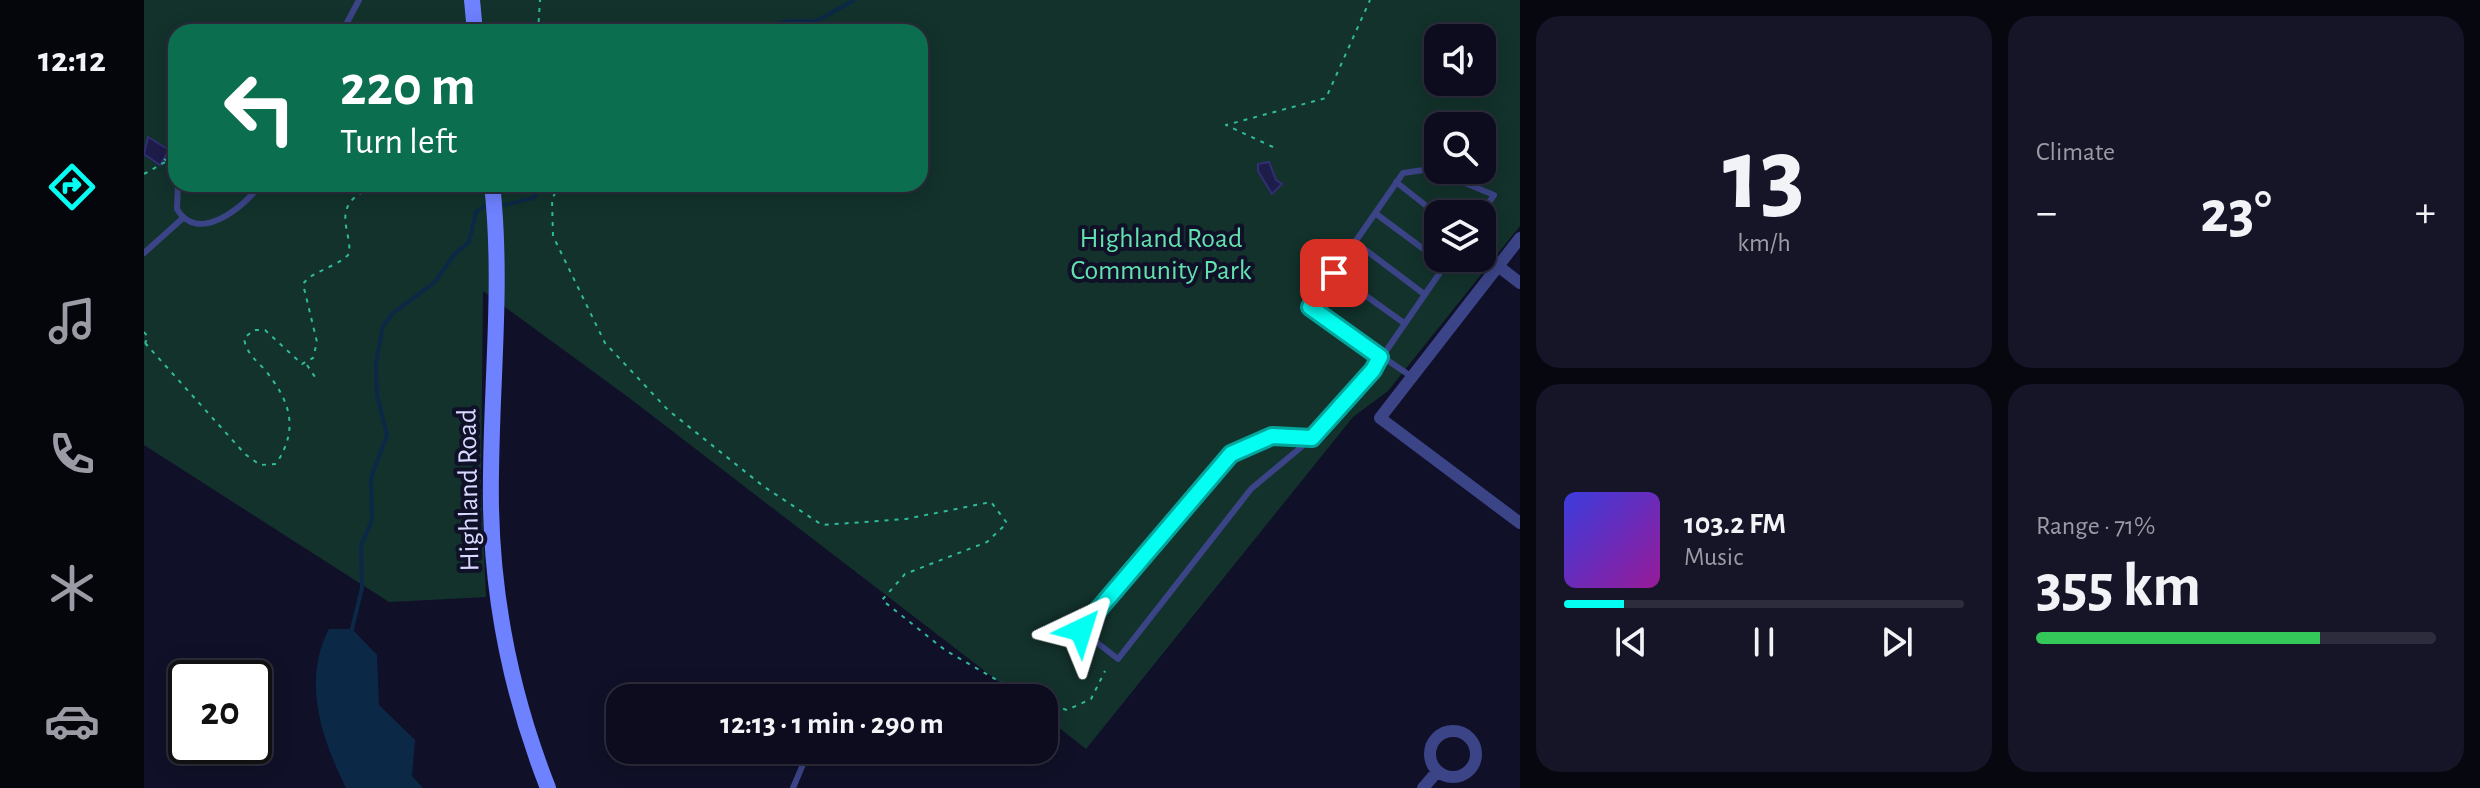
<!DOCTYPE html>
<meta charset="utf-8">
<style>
body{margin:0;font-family:"Alegreya Sans",sans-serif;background:#151527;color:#f1f3f6;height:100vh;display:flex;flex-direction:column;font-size:30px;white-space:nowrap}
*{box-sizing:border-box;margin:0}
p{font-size:26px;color:#9a9ba4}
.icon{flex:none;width:44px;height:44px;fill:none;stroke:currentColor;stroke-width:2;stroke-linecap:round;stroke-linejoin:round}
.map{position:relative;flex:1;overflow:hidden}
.sheet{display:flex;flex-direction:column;gap:16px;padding:16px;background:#070710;width:960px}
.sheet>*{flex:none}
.hud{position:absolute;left:24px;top:24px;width:760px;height:168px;border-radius:24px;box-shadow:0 4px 20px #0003,0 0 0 2px #2c2c3c;background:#0b6e4f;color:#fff;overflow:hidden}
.controls{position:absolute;left:1280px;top:24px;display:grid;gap:16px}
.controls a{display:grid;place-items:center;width:72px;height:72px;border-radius:16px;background:#0c0c1e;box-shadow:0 4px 20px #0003,0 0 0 2px #2c2c3c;font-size:40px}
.speed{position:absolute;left:24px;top:660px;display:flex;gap:16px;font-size:40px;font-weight:700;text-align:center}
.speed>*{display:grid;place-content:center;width:104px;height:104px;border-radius:50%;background:#0c0c1e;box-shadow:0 4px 20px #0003,0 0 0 2px #2c2c3c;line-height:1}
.speed .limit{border:4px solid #111;border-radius:12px;background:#fff;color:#111}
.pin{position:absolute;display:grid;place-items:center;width:68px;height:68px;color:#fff;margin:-34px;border-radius:16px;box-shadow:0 4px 12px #0006}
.me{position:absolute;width:88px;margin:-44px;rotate:41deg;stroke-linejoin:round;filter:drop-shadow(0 0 6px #0008)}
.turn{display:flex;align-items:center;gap:28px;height:168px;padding:0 40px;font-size:36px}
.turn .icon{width:104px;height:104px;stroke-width:2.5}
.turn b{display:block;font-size:56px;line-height:68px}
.big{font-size:60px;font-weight:600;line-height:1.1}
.sheet .tile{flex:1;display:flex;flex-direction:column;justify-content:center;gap:12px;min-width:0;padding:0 28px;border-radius:24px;background:#151527}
.sheet .dial{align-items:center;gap:0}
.dial b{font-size:104px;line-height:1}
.song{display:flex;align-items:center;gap:24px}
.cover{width:96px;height:96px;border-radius:12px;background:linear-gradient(135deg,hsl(240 70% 55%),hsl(300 70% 35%))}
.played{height:8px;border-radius:4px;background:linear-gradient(90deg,#04fef1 15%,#2c2c3c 15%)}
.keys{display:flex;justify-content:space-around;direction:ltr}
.heat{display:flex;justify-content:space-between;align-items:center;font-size:44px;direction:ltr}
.charge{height:12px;border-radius:6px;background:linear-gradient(90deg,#34c759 71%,#2c2c3c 0)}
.sheet .tiles{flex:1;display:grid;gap:16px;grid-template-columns:repeat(2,1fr)}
.trip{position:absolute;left:462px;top:684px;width:452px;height:80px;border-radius:24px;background:#0c0c1e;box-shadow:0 4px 20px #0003,0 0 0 2px #2c2c3c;font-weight:600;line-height:80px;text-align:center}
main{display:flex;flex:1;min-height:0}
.dock{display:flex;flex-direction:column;width:144px;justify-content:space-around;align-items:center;background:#05050c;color:#9a9ba4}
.dock .icon{width:56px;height:56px}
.dock .current{color:#04fef1}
.dock b{font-size:36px;color:#f1f3f6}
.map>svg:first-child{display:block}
.green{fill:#13322c;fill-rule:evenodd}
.water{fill:#0b2946}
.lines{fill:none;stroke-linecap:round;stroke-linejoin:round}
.stream{stroke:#0b2946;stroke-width:4}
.building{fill:#1e1c49;stroke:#312e75;stroke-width:2}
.path{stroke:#30ba9c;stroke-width:2;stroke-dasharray:4 6;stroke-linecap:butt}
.lane{stroke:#3b4487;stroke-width:6}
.street{stroke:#3b4487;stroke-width:12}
.secondary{stroke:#6e81fe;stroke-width:16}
.route-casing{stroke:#03a59d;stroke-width:20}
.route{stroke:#04fef1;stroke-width:14}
.labels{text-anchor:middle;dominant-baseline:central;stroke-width:8;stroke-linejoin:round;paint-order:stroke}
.park-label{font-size:28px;fill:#62e0ad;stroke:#101028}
.street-label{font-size:28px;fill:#d7d9ff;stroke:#101028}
</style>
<main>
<nav class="dock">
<b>12:12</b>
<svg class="icon current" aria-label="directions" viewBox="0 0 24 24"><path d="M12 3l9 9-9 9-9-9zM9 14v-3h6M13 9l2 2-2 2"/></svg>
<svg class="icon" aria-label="music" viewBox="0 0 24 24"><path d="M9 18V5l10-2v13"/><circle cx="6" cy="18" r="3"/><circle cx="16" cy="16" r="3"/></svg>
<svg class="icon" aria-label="phone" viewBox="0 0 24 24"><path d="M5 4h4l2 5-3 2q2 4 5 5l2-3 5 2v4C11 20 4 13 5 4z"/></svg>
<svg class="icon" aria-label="climate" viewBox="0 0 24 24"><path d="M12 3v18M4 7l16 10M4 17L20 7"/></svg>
<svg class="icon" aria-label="car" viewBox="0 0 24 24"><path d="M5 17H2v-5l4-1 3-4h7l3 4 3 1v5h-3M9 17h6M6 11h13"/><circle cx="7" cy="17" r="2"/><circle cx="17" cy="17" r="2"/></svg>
</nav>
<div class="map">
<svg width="1376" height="788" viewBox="0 0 1376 788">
<rect width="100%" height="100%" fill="#101028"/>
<path class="green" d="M0,0H1376V226L1244,391L1209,417L942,749L900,716V698H876L484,397L339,291L337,482L342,597L245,602L0,445ZM32,32H776V184H32ZM1294,38H1338V82H1294ZM1294,126H1338V170H1294ZM1294,214H1338V258H1294Z"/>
<path class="water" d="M185,629H208L233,655L235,705L271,740L268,776L279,788H202C177,737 158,681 185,629Z"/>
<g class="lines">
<path class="stream" d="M601,32L644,21H672L711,0
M361,205L389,198L401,184
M208,629L218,588L217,546L228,520L227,478L243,435L233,395L232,363L239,326L249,313L290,283L310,255L325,242L332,212L340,206"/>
</g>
<path class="building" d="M4,137L25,150L16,165L0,154Z
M1125,162L1132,180L1138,184L1128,194L1114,171V164Z"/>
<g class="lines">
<path class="path" d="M394,32L396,0
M1129,147L1082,125L1182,98L1226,0
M20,159L32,166
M0,174L23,161
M416,184L408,199L409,236L461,343L524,410L619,486L678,525L762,519L847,502L863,523L843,542L761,574L738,600L801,650L884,698
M0,332L4,337L1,343
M1,343L101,454L116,465L132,464C155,429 147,402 121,370C112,360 102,353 100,338L110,330H121L158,364L169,358L173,342L159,284C169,270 192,268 205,254C208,235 192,215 210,198C217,191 225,191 232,184
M163,365L171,377
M900,703L923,710L947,699L961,671"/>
<path class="lane" d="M198,32L215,0
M1252,182L1294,215
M34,184L33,209C54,245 100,207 117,184
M1231,213L1301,265
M1211,242L1280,294
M1338,252L1353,266
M0,253L39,218
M1190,273L1260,323
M1268,377L1166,307L1259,173L1287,169L1350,195L1337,214
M1168,438L1128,436L1087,454L937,630L974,659L1107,489L1168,438L1229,370L1306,258
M649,788L665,750"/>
<path class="street" d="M1376,238L1236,418L1376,523
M1354,266L1376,283
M1286 754a23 23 0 1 1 46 0a23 23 0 1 1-46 0Z
M1279,788L1292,773"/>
<path class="secondary" d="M328,0L331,32
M348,184C360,291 345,400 347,508C349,604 369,699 404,788"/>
</g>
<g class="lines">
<defs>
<path id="route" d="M937,630L1087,454L1128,436L1168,438L1229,370L1236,357L1166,307L1190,273"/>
</defs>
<use href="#route" class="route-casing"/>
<use href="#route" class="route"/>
</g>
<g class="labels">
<g class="park-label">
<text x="1017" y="239">Highland Road<tspan x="1017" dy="32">Community Park</tspan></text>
</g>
<g class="street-label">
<text transform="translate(325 490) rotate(-91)">Highland Road</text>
</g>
</g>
</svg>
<div class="controls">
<a><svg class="icon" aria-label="sound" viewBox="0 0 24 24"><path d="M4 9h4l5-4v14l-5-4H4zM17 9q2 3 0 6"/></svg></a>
<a><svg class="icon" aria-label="search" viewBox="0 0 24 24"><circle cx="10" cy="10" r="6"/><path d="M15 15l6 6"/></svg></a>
<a><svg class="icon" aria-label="layers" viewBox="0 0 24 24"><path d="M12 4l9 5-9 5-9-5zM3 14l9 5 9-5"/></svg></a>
</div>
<div class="speed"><div class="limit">20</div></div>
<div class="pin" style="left:1190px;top:273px;background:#d93025"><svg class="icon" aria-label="arrive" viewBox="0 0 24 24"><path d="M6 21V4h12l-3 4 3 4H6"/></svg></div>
<svg class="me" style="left:937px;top:630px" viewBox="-20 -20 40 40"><path d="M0-17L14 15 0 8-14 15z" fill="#04fef1" stroke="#fff" stroke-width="4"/></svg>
<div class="trip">12:13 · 1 min · 290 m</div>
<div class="hud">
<div class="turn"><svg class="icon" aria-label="left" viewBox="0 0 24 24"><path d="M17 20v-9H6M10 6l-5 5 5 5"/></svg><div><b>220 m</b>Turn left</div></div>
</div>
</div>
<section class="sheet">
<div class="tiles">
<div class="tile dial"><b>13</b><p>km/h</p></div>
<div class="tile"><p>Climate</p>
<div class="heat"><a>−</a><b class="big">23°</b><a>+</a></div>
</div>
<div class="tile">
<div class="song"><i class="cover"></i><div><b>103.2 FM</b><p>Music</p></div></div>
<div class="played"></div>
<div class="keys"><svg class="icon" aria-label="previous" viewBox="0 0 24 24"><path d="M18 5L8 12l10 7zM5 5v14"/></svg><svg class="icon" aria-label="pause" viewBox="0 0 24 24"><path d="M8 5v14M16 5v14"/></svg><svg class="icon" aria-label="next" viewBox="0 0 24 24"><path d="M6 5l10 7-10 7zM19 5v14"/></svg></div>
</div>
<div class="tile"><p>Range · 71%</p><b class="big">355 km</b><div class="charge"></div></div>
</div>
</section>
</main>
